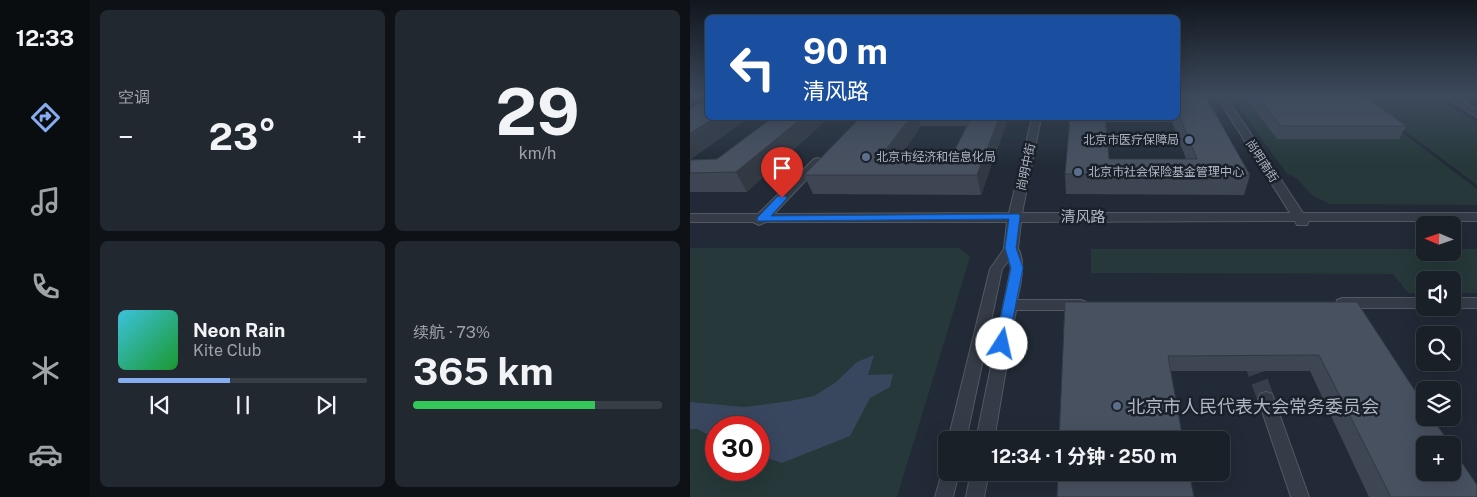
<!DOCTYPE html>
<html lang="zh">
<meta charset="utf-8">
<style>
body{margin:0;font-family:"Public Sans","Noto Sans SC",sans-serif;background:#222830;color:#f1f3f6;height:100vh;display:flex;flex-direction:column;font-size:19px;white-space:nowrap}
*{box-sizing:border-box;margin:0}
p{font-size:16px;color:#9fa3a8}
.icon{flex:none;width:28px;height:28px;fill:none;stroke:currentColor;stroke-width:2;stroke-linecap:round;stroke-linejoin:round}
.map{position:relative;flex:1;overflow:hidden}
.sheet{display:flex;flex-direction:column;gap:10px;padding:10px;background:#0e1216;width:600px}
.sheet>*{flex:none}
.top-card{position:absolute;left:15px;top:15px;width:475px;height:105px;border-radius:8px;box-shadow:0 5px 20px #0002,0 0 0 1px #373e45;background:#1a4fa0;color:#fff;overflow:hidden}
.needle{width:32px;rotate:272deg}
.buttons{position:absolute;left:726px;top:216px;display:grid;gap:10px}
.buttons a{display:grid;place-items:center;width:45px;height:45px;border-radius:8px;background:#192028;box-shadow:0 5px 20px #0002,0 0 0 1px #373e45;font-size:25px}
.speed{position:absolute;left:15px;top:416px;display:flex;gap:10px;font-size:25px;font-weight:700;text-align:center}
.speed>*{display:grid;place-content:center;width:65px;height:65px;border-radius:50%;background:#192028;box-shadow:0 5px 20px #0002,0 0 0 1px #373e45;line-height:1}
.speed .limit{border:8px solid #d22;background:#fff;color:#111}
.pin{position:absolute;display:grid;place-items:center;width:42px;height:42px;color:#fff;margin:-51px -21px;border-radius:50% 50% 50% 0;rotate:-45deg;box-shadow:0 0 5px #0007}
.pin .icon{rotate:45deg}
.me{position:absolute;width:55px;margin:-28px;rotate:10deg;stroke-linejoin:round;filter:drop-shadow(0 0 4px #0008)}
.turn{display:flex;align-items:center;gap:18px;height:105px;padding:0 15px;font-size:22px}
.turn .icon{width:65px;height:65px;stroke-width:2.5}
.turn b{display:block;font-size:35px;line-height:42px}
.big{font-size:38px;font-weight:700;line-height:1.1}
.sheet .tile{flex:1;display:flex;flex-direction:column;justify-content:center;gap:8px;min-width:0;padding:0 18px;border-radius:8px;background:#222830}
.sheet .dial{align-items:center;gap:0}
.dial b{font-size:65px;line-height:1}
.song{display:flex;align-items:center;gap:15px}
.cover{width:60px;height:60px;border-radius:8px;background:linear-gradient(135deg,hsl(190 70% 55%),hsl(130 70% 35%))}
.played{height:5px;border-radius:2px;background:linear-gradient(90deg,#87adf1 45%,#373e45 45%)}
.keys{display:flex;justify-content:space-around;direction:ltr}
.heat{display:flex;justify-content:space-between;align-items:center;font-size:28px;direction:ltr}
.charge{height:8px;border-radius:4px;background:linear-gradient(90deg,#34c759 73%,#373e45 0)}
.sheet .tiles{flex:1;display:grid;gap:10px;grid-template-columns:repeat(2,1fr)}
.trip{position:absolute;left:248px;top:431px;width:292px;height:50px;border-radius:8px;background:#192028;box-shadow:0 5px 20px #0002,0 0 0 1px #373e45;font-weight:700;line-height:50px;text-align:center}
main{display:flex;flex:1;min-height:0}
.menu{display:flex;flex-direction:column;width:90px;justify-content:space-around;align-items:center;background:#0a0d10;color:#9fa3a8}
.menu .icon{width:35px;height:35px}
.menu .active{color:#87adf1}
.menu b{font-size:22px;color:#f1f3f6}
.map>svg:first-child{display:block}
.green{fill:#263839;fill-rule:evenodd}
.water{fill:#38475e}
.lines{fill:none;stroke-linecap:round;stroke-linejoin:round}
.minor-tunnel{stroke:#363f4b;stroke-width:17;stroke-dasharray:17 8;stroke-linecap:butt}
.minor-casing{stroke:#525964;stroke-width:2}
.tertiary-casing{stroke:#525964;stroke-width:2}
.minor{fill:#353c47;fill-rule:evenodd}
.tertiary{fill:#353c47;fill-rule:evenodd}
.wall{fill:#3e4653;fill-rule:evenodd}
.shaded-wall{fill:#323943}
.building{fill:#485160;stroke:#323943}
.route{fill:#1a73e8;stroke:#114b97}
.service-dot{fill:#5c6f8a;stroke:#1a212b;stroke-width:2}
.labels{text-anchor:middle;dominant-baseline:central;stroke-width:5;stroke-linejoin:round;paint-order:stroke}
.far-poi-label{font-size:12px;fill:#afb6c3;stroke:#1a212b;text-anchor:start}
.far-street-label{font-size:12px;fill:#afb6c3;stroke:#1a212b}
.street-label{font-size:15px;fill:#afb6c3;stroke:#1a212b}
.near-poi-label{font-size:18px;fill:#afb6c3;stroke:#1a212b;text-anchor:start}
</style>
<main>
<nav class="menu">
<b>12:33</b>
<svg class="icon active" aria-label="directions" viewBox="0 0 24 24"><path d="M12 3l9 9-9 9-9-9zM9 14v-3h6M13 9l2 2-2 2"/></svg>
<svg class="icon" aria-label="music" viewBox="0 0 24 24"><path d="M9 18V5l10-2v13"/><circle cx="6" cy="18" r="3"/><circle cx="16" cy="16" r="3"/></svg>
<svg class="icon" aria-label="phone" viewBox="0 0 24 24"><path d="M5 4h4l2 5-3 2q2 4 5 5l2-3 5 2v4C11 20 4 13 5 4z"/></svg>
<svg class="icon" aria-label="climate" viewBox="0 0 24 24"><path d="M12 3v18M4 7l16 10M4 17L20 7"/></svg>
<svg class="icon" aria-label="car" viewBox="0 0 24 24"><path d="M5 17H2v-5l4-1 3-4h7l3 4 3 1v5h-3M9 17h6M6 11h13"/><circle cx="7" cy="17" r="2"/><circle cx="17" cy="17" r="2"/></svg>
</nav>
<section class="sheet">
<div class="tiles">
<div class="tile"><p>空调</p>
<div class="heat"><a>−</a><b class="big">23°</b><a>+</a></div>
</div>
<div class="tile dial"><b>29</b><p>km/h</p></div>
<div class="tile">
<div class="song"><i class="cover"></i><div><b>Neon Rain</b><p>Kite Club</p></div></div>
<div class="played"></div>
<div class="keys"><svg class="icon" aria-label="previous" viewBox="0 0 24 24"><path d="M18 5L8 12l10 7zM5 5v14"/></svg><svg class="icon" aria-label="pause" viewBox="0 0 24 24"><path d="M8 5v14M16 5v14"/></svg><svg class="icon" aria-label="next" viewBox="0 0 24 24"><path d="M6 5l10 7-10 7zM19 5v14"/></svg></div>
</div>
<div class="tile"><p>续航 · 73%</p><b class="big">365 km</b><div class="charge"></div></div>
</div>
</section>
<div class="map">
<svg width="787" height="497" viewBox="0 0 787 497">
<rect width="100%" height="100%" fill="#212a36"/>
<path class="green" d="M540,95H663L787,189V205L640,204L623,196L606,178L597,174Z
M667,95H742L787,123V185Z
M0,248H269L280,257L207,497H0ZM26,428H69V470H26Z
M401,249H735V252H762L763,249H787V293H763L762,280H735V293H718L703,274L401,273Z"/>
<path class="water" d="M184,355L178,375L203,374L200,387L180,398L160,436L92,463L69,455V428H26V439L7,429H0V402L54,407L100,401L124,396L146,382L167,362Z"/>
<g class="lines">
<path class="minor-tunnel" d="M561,358L576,399"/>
<defs>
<path id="minor" d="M321,244C339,249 330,288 327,300H391L396,302L398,305L396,308L391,310H326L304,440H286L321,268L319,260L312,269L276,440H258L300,269L317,245Z
M652,298H735L736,308H652L647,306L646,303L647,300Z
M762,298H787V308H761H762Z
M576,392L582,394L584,399L619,497H601L568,399L570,394Z
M256,464V472H269L263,497H245L254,466Z
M281,472H299L294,497H276Z"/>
<path id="tertiary" d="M526,95H535L613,213H787V221H619L617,225H607L605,221L331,222L328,248L326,251H316L314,248L317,222H76L69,225L63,222H0V214H68L124,159L128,158L134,161L132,163L84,214L319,213L342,118H351L332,213H600Z
M751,95H762L787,110V117Z"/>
</defs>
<use href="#minor" class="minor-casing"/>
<use href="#tertiary" class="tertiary-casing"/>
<use href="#minor" class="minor"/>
<use href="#tertiary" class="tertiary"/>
</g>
<path class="wall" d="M488,95L560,175L554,195L376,194L375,174L380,118H488ZM416,122H482L496,159H419Z
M557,95H674L716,126L709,139H587L556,98Z
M82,118L57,192H0V160L27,159Z
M170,118H318L291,195L123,194L114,175ZM231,126H277L259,161H207Z
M375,302H667L787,497H679L620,371H481Z"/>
<path class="shaded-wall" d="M25,118H59L0,160V133Z
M112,118H139L57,192L46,172Z
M220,118H229L231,126L197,175L187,161Z
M309,118H318L291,195L287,175Z"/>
<path class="building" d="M488,95H515L560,175L375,174L380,118H415L419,159H507L488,112Z
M566,95H674L716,126H591Z
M10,103H18V118H25L0,133V109Z
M82,118H112L46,172L0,173V160L27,159Z
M170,118H220L187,161H259L281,118H309L287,175H114Z
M375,302H667L735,406V418H742L761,445H735V472H762V448L787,485V497H701L629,355L478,356L493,440H369Z
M368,472H499L504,497H367Z"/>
<linearGradient id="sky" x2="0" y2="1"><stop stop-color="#12171e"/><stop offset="0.58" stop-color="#3d4a5d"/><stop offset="1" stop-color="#3d4a5d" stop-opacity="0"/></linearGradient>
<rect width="787" height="165" fill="url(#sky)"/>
<path class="route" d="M88,196H95L97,198L81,216L329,214L330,216L326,248L333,268L317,348L312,349L307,348L305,344L321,268L315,248L319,219L68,221L67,219L68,217Z"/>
<g class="service-dot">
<circle cx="499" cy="140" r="5"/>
<circle cx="176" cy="157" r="5"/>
<circle cx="388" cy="172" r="5"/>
<circle cx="427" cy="406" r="5"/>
</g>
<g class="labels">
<g class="far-poi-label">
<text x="489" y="140" text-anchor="end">北京市医疗保障局</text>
<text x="186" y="157">北京市经济和信息化局</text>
<text x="398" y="172">北京市社会保险基金管理中心</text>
</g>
<g class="far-street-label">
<text transform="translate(572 161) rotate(57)">尚明南街</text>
<text transform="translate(336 167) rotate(-78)">尚明中街</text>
</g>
<g class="street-label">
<text x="393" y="216">清风路</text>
</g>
<g class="near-poi-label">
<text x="437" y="406">北京市人民代表大会常务委员会</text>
</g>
</g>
</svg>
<div class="buttons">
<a><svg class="needle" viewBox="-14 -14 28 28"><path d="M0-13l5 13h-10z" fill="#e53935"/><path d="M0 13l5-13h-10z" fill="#9fa3a8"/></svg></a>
<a><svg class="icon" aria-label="sound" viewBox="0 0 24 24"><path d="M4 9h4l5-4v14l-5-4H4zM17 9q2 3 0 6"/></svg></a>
<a><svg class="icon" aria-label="search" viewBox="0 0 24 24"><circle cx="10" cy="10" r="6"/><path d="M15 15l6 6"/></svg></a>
<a><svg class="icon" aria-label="layers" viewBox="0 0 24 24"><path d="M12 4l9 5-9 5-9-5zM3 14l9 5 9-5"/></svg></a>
<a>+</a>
</div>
<div class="speed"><div class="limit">30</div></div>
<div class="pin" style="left:92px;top:198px;background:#d93025"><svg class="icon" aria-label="arrive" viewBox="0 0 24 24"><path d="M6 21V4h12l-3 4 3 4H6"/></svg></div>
<svg class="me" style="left:312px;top:344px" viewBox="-20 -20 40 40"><circle r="19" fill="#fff"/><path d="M0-13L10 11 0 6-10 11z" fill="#1a73e8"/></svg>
<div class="trip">12:34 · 1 分钟 · 250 m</div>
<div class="top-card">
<div class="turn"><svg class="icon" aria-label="left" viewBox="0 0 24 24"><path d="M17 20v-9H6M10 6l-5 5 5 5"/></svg><div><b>90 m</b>清风路</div></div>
</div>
</div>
</main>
